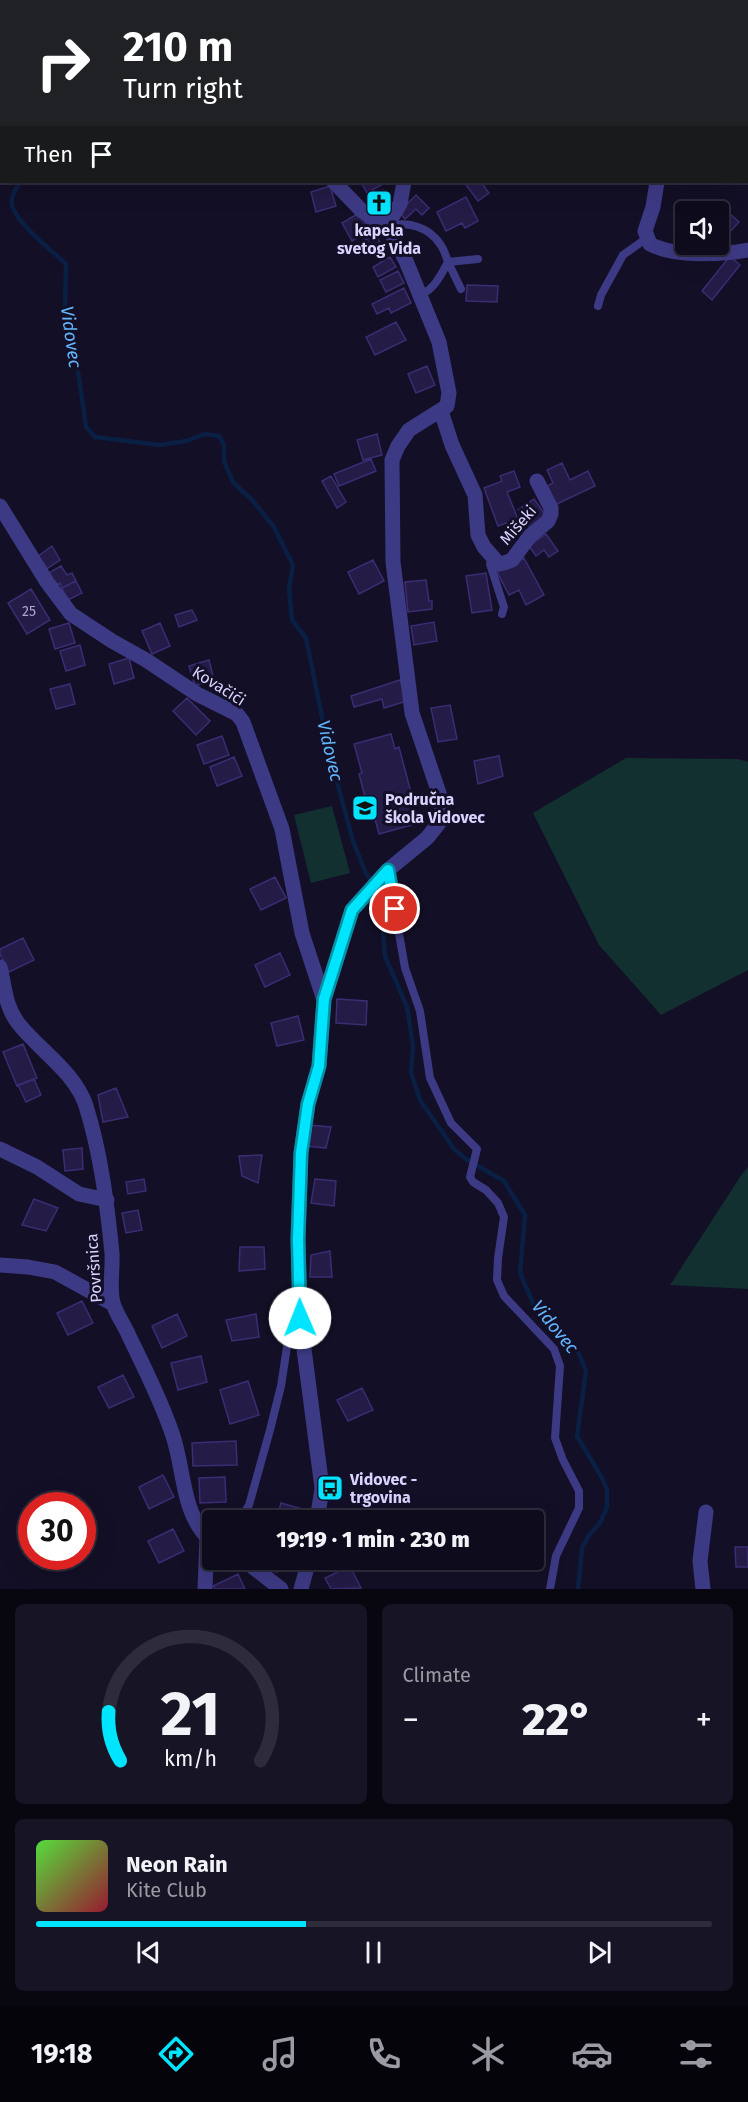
<!DOCTYPE html>
<meta charset="utf-8">
<style>
body{margin:0;font-family:"Fira Sans",sans-serif;background:#171425;color:#f1f3f6;height:100vh;display:flex;flex-direction:column;font-size:22px;white-space:nowrap}
*{box-sizing:border-box;margin:0}
p{font-size:20px;color:#9b9ba3}
.icon{flex:none;width:33px;height:33px;fill:none;stroke:currentColor;stroke-width:2;stroke-linecap:round;stroke-linejoin:round}
.map{position:relative;height:1589px;overflow:hidden}
.sheet{display:flex;flex-direction:column;gap:15px;padding:15px;background:#08060f;flex:1}
.sheet>*{flex:none}
.top-card{position:absolute;left:0px;top:0px;width:748px;height:183px;box-shadow:0 6px 24px #0002,0 0 0 2px #2e2b3b;background:#202124;color:#fff;overflow:hidden}
.fabs{position:absolute;left:675px;top:201px;display:grid;gap:12px}
.fabs a{display:grid;place-items:center;width:54px;height:54px;border-radius:6px;background:#0e0b1c;box-shadow:0 6px 24px #0002,0 0 0 2px #2e2b3b;font-size:30px}
.speed{position:absolute;left:18px;top:1492px;display:flex;gap:12px;font-size:30px;font-weight:700;text-align:center}
.speed>*{display:grid;place-content:center;width:78px;height:78px;border-radius:50%;background:#0e0b1c;box-shadow:0 6px 24px #0002,0 0 0 2px #2e2b3b;line-height:1}
.speed .limit{border:9px solid #d22;background:#fff;color:#111}
.pin{position:absolute;display:grid;place-items:center;width:51px;height:51px;color:#fff;margin:-26px;border:3px solid #fff;border-radius:50%;box-shadow:0 2px 6px #0007}
.me{position:absolute;width:66px;margin:-33px;rotate:359deg;stroke-linejoin:round;filter:drop-shadow(0 0 4px #0008)}
.turn{display:flex;align-items:center;gap:21px;height:126px;padding:0 24px;font-size:27px}
.turn .icon{width:78px;height:78px;stroke-width:2.5}
.turn b{display:block;font-size:42px;line-height:51px}
.then{display:flex;align-items:center;height:57px;padding:0 24px;background:#0003;gap:12px;font-size:22px}
.big{font-size:45px;font-weight:800;line-height:1.1}
.sheet .tile{flex:1;display:flex;flex-direction:column;justify-content:center;gap:9px;min-width:0;padding:0 21px;border-radius:9px;background:#171425}
.sheet .dial{align-items:center;gap:0}
.dial svg{height:156px;overflow:visible;fill:none;stroke:#2e2b3b;stroke-width:7;stroke-linecap:round;text-anchor:middle}
.dial text{fill:#f1f3f6;stroke:none}
.song{display:flex;align-items:center;gap:18px}
.cover{width:72px;height:72px;border-radius:9px;background:linear-gradient(135deg,hsl(110 70% 55%),hsl(350 70% 35%))}
.played{height:6px;border-radius:3px;background:linear-gradient(90deg,#00e5ff 40%,#2e2b3b 40%)}
.keys{display:flex;justify-content:space-around;direction:ltr}
.heat{display:flex;justify-content:space-between;align-items:center;font-size:33px;direction:ltr}
.sheet .tiles{flex:1;display:grid;gap:15px;grid-template-columns:1fr 1fr}
.tile:last-child{grid-column:span 2}
.trip{position:absolute;left:202px;top:1510px;width:342px;height:60px;border-radius:6px;background:#0e0b1c;box-shadow:0 6px 24px #0002,0 0 0 2px #2e2b3b;font-weight:800;line-height:60px;text-align:center}
.tab-bar{display:flex;height:96px;justify-content:space-around;align-items:center;background:#06040b;color:#9b9ba3}
.tab-bar .icon{width:42px;height:42px}
.tab-bar .active{color:#00e5ff}
.tab-bar b{font-size:27px;color:#f1f3f6}
.map>svg:first-child{display:block}
.green{fill:#12302f}
.lines{fill:none;stroke-linecap:round;stroke-linejoin:round}
.stream{stroke:#0a1f44;stroke-width:4.5}
.building{fill:#241b47;stroke:#3b2d73;stroke-width:1.5}
.service{stroke:#3d3a85;stroke-width:8}
.minor{stroke:#3d3a85;stroke-width:15}
.tertiary{stroke:#3d3a85;stroke-width:15}
.route-casing{stroke:#0095a6;stroke-width:15}
.route{stroke:#00e5ff;stroke-width:10}
.labels{text-anchor:middle;dominant-baseline:central;stroke-width:6;stroke-linejoin:round;paint-order:stroke}
.number-label{font-size:14px;fill:#aca6d1}
.poi-label{font-size:16px;font-weight:bold;fill:#d9d4ff;stroke:#130f26;text-anchor:start}
.street-label{font-size:16px;fill:#d9d4ff;stroke:#130f26}
.water-label{font-size:18px;font-style:italic;fill:#62b6ff;stroke:#130f26}
</style>
<div class="map">
<svg width="748" height="1589" viewBox="0 0 748 1589">
<rect width="100%" height="100%" fill="#130f26"/>
<path class="green" d="M626,758L738,759L748,762V970L661,1015L599,945L533,813Z
M332,806L350,873L311,883L294,815Z
M748,1167V1289L670,1285L742,1174Z"/>
<g class="lines">
<path class="stream" d="M46,2V0
M20,182C15,190 9,199 13,208C19,225 52,251 66,264L65,311L75,350L86,427L95,437L160,445L186,441L205,434L219,436L224,445V461L233,482L253,501L274,527L293,565L289,589L292,620L306,638L329,752L353,841L365,871L382,899V919L385,956L407,1007L413,1046L411,1072L420,1100L454,1149L466,1159L504,1181L525,1215L520,1273L533,1303L576,1347L586,1371L577,1436L601,1476L607,1489V1507L600,1523L589,1535L582,1548L578,1589"/>
</g>
<path class="building" d="M361,182H382L383,184L367,193Z
M464,182H481L489,193L478,201Z
M330,186L336,206L316,212L311,192Z
M383,190L392,207L375,215L367,199Z
M416,195L429,208L422,215L416,209L405,219L399,212Z
M466,197L478,221L465,228L462,223L446,231L437,212Z
M722,207L739,222L725,237L718,231V212Z
M359,213L370,230L352,241L342,223Z
M375,234L381,244L363,254L358,244Z
M730,256L740,265L712,300L702,291Z
M390,257L396,267L378,277L373,267Z
M398,271L404,283L386,292L380,280Z
M467,285L498,286L497,302L466,301Z
M404,288L411,303L391,313L389,308L377,314L372,304Z
M396,322L406,340L375,355L366,337Z
M427,366L435,385L416,393L408,374Z
M377,434L382,455L363,460L357,440Z
M371,459L376,471L339,486L334,474Z
M562,463L570,480L588,471L595,486L555,505L546,487L553,483L547,470Z
M514,471L520,487L507,492L518,519L498,526L484,488L502,481L500,476Z
M331,476L346,502L337,508L322,481Z
M534,499L546,516L530,528L518,510Z
M546,534L558,551L549,557L544,550L536,556L529,546Z
M52,546L60,560L45,570L37,557Z
M524,558L544,595L526,605L519,590L509,595L497,572Z
M373,560L384,581L359,594L348,572Z
M61,566L67,575L72,573L76,581L62,588L60,583L55,586L47,574Z
M486,573L492,610L472,613L466,576Z
M426,580L429,601H432V609L408,612L405,582Z
M76,581L82,593L68,600L62,588Z
M31,589L50,620L27,634L8,603Z
M192,610L197,620L179,627L175,615Z
M434,622L437,641L414,645L411,626Z
M69,623L75,643L55,649L49,629Z
M160,623L170,646L152,654L142,631Z
M80,645L85,665L66,671L60,651Z
M129,658L134,678L114,684L109,664Z
M209,660L214,680L195,686L189,666Z
M400,680L407,701L384,708L382,699L354,707L351,696Z
M70,684L75,704L56,709L50,689Z
M187,698L210,721L196,735L173,711Z
M450,705L457,739L438,742L431,708Z
M391,734L395,749L399,747L419,823L379,834L370,800L366,801L359,774L362,773L354,744Z
M222,736L229,755L204,764L197,745Z
M499,756L503,776L478,784L474,761Z
M234,757L242,776L217,786L210,767Z
M275,877L286,898L261,910L250,889Z
M23,938L34,960L9,972L0,954V949Z
M280,953L290,975L265,987L255,965Z
M337,999L367,1001L366,1025L336,1023Z
M298,1016L304,1040L277,1046L271,1023Z
M23,1044L37,1078L17,1086L3,1052Z
M34,1079L41,1095L26,1102L18,1085Z
M116,1088L128,1117L103,1122L98,1095Z
M309,1125L331,1127L326,1148L305,1146Z
M82,1148L83,1169L65,1171L63,1150Z
M262,1155L258,1183L242,1176L239,1156Z
M144,1179L146,1191L128,1194L126,1182Z
M315,1179L336,1181L334,1206L311,1203Z
M34,1199L58,1208L46,1231L22,1225Z
M138,1210L142,1230L126,1233L122,1213Z
M240,1247H264L265,1269L239,1271Z
M330,1251L332,1277H310L311,1255Z
M82,1301L93,1323L68,1335L57,1313Z
M177,1314L187,1336L162,1348L152,1326Z
M256,1314L259,1337L232,1341L226,1320Z
M201,1356L207,1382L178,1390L171,1363Z
M123,1375L134,1397L109,1408L98,1387Z
M248,1381L259,1415L230,1424L220,1390Z
M362,1388L373,1410L348,1421L337,1400Z
M236,1441L237,1465L193,1466L192,1443Z
M163,1475L174,1497L149,1509L139,1487Z
M225,1477L226,1502L200,1503L199,1478Z
M281,1503L306,1510L303,1521H276Z
M173,1529L184,1551L159,1563L148,1541Z
M735,1547H748V1567H736Z
M264,1560H281L277,1572L262,1568Z
M350,1566L361,1588L331,1589L325,1578Z
M238,1574L245,1589H215L213,1586Z"/>
<g class="lines">
<path class="service" d="M388,227C406,220 429,227 440,244C444,249 446,256 448,262C441,275 435,288 421,295
M461,289L448,262L478,259
M598,306L601,295L623,255L647,238
M492,558L490,564L504,607L502,614
M388,870L405,968L420,1011L430,1078L451,1123L477,1149L470,1177L473,1182L486,1190L498,1203L504,1217L498,1258L497,1280L504,1296L554,1349L560,1366L555,1438L563,1460L579,1491V1508L556,1556L550,1589
M239,1521L249,1505L270,1430L281,1386L289,1334L300,1319"/>
<path class="minor" d="M260,0L262,2
M0,79L2,80
M657,182L653,207L645,231L650,244C674,257 721,255 748,250
M387,225L400,204L404,182
M441,411L452,445L475,495L478,535L484,547L499,564L504,563L512,560L530,536L548,521L551,514V508L537,481
M0,506L47,582L71,614L112,641L146,660L197,694L237,714L243,722L282,829L302,933L324,1000
M0,967C5,987 5,1006 18,1023C39,1050 75,1072 86,1106C101,1154 107,1204 112,1253C113,1269 109,1288 113,1303C116,1314 125,1326 129,1336C144,1367 162,1402 173,1436C184,1469 182,1511 207,1537
M0,1149L37,1167L79,1194L107,1200
M0,1265L28,1267L55,1272L113,1304
M317,1521L322,1488L300,1318L298,1239L301,1153L308,1104L319,1066L324,1000L352,910L388,870L427,838L439,823L443,805L412,713L393,562L392,460L398,446L409,430L447,406L449,393L439,342L406,261L387,225L376,221L362,211L334,182
M301,1589L309,1560
M703,1589L700,1561L706,1512"/>
<path class="tertiary" d="M244,1560L281,1589
M205,1589L207,1537L213,1541"/>
</g>
<g class="lines">
<defs>
<path id="route" d="M300,1318L298,1239L301,1153L308,1104L319,1066L324,999L352,910L388,870L395,909"/>
</defs>
<use href="#route" class="route-casing"/>
<use href="#route" class="route"/>
</g>
<defs>
<symbol id="church-square" viewBox="-11 -11 22 22"><rect x="-9" y="-9" width="18" height="18" rx="4" fill="#00e5ff" stroke="#130f26"/><path d="M-1.2-6h2.4v3.5h3.3v2.4h-3.3V6h-2.4V-.1h-3.3v-2.4h3.3Z" fill="#111"/></symbol>
<symbol id="school-square" viewBox="-11 -11 22 22"><rect x="-9" y="-9" width="18" height="18" rx="4" fill="#00e5ff" stroke="#130f26"/><path d="M0-5L7-2L0 1L-7-2ZM-4 1L0 2.5L4 1V4Q0 6-4 4Z" fill="#111"/></symbol>
<symbol id="bus-square" viewBox="-11 -11 22 22"><rect x="-9" y="-9" width="18" height="18" rx="4" fill="#00e5ff" stroke="#130f26"/><path d="M-5-6H5V4H4V6H2V4H-2V6H-4V4H-5ZM-3.5-4V0h7V-4ZM-3.5 1.2v1.5H-2V1.2ZM2 1.2v1.5H3.5V1.2Z" fill="#111"/></symbol>
</defs>
<g fill-rule="evenodd">
<use href="#church-square" x="364" y="188" width="30" height="30"/>
<use href="#school-square" x="350" y="793" width="30" height="30"/>
<use href="#bus-square" x="315" y="1473" width="30" height="30"/>
</g>
<g class="labels">
<g class="number-label">
<text x="29" y="611">25</text>
</g>
<g class="poi-label">
<text x="379" y="230" text-anchor="middle">kapela<tspan x="379" dy="18">svetog Vida</tspan></text>
<text x="385" y="799">Područna<tspan x="385" dy="18">škola Vidovec</tspan></text>
<text x="350" y="1479">Vidovec -<tspan x="350" dy="18">trgovina</tspan></text>
</g>
<g class="street-label">
<text transform="translate(518 525) rotate(-49)">Mišeki</text>
<text transform="translate(219 686) rotate(32)">Kovačići</text>
<text transform="translate(94 1268) rotate(-94)">Površnica</text>
</g>
<g class="water-label">
<text transform="translate(71 337) rotate(82)">Vidovec</text>
<text transform="translate(330 751) rotate(77)">Vidovec</text>
<text transform="translate(555 1327) rotate(51)">Vidovec</text>
</g>
</g>
</svg>
<div class="fabs">
<a><svg class="icon" aria-label="sound" viewBox="0 0 24 24"><path d="M4 9h4l5-4v14l-5-4H4zM17 9q2 3 0 6"/></svg></a>
</div>
<div class="speed"><div class="limit">30</div></div>
<div class="pin" style="left:395px;top:909px;background:#d93025"><svg class="icon" aria-label="arrive" viewBox="0 0 24 24"><path d="M6 21V4h12l-3 4 3 4H6"/></svg></div>
<svg class="me" style="left:300px;top:1318px" viewBox="-20 -20 40 40"><circle r="19" fill="#fff"/><path d="M0-13L10 11 0 6-10 11z" fill="#00e5ff"/></svg>
<div class="trip">19:19 · 1 min · 230 m</div>
<div class="top-card">
<div class="turn"><svg class="icon" aria-label="right" viewBox="0 0 24 24"><path d="M7 20v-9h11M14 6l5 5-5 5"/></svg><div><b>210 m</b>Turn right</div></div>
<div class="then">Then<svg class="icon" aria-label="arrive" viewBox="0 0 24 24"><path d="M6 21V4h12l-3 4 3 4H6"/></svg></div>
</div>
</div>
<section class="sheet">
<div class="tiles">
<div class="tile dial"><svg viewBox="0 0 100 80">
<path d="M14 69A42 42 0 1 1 86 69"/>
<path d="M14 69A42 42 0 0 1 8 44" stroke="#00e5ff"/>
<text x="50" y="56" font-size="32" font-weight="700">21</text>
<text x="50" y="72" font-size="11">km/h</text>
</svg></div>
<div class="tile"><p>Climate</p>
<div class="heat"><a>−</a><b class="big">22°</b><a>+</a></div>
</div>
<div class="tile">
<div class="song"><i class="cover"></i><div><b>Neon Rain</b><p>Kite Club</p></div></div>
<div class="played"></div>
<div class="keys"><svg class="icon" aria-label="previous" viewBox="0 0 24 24"><path d="M18 5L8 12l10 7zM5 5v14"/></svg><svg class="icon" aria-label="pause" viewBox="0 0 24 24"><path d="M8 5v14M16 5v14"/></svg><svg class="icon" aria-label="next" viewBox="0 0 24 24"><path d="M6 5l10 7-10 7zM19 5v14"/></svg></div>
</div>
</div>
</section>
<nav class="tab-bar">
<b>19:18</b>
<svg class="icon active" aria-label="directions" viewBox="0 0 24 24"><path d="M12 3l9 9-9 9-9-9zM9 14v-3h6M13 9l2 2-2 2"/></svg>
<svg class="icon" aria-label="music" viewBox="0 0 24 24"><path d="M9 18V5l10-2v13"/><circle cx="6" cy="18" r="3"/><circle cx="16" cy="16" r="3"/></svg>
<svg class="icon" aria-label="phone" viewBox="0 0 24 24"><path d="M5 4h4l2 5-3 2q2 4 5 5l2-3 5 2v4C11 20 4 13 5 4z"/></svg>
<svg class="icon" aria-label="climate" viewBox="0 0 24 24"><path d="M12 3v18M4 7l16 10M4 17L20 7"/></svg>
<svg class="icon" aria-label="car" viewBox="0 0 24 24"><path d="M5 17H2v-5l4-1 3-4h7l3 4 3 1v5h-3M9 17h6M6 11h13"/><circle cx="7" cy="17" r="2"/><circle cx="17" cy="17" r="2"/></svg>
<svg class="icon" aria-label="filters" viewBox="0 0 24 24"><path d="M4 7h16M4 17h16"/><circle cx="9" cy="7" r="2"/><circle cx="15" cy="17" r="2"/></svg>
</nav>
